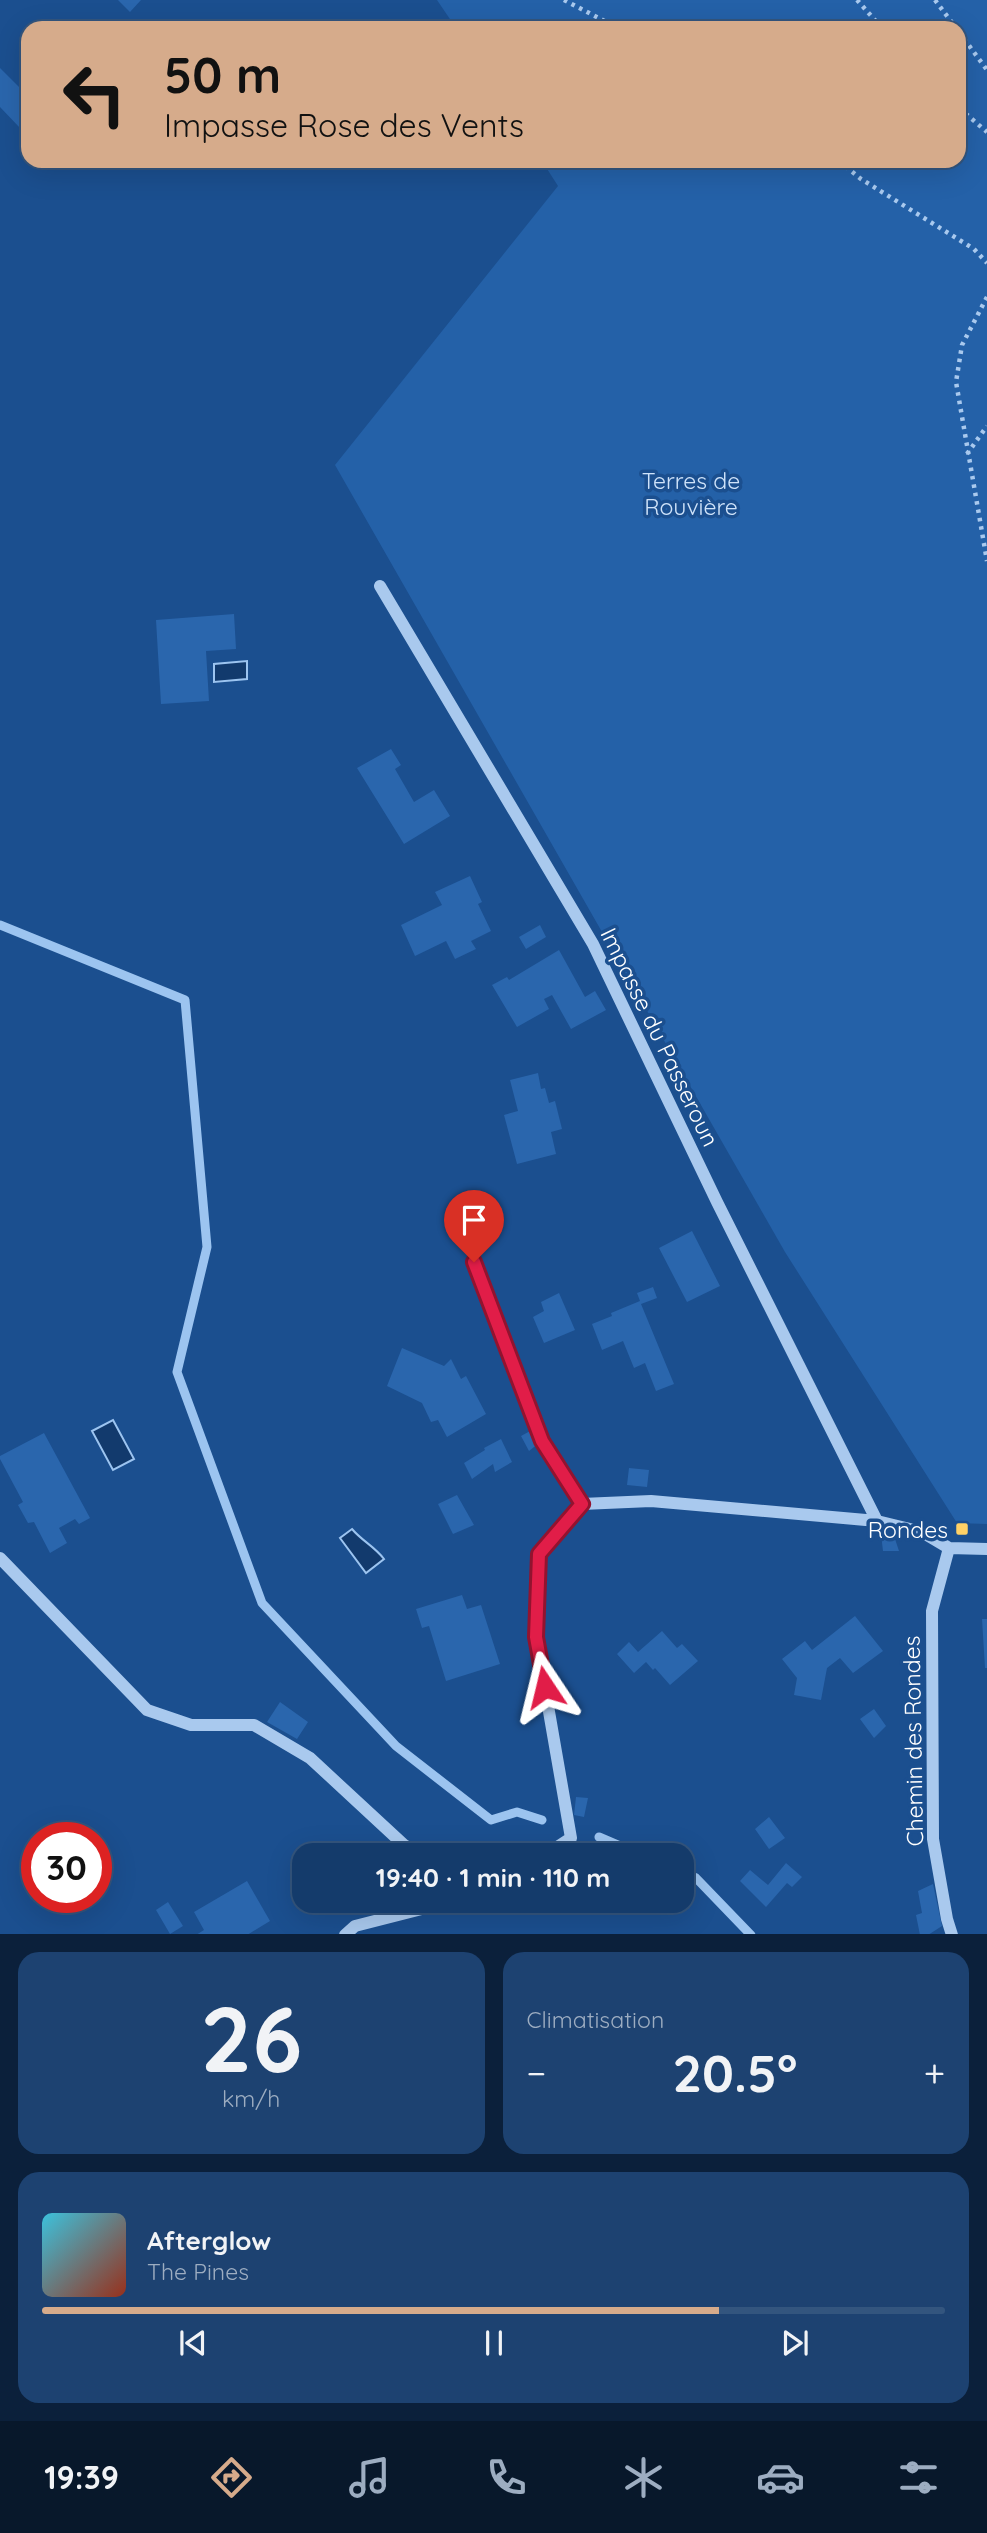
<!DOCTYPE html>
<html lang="fr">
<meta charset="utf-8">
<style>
body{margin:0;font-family:Quicksand,sans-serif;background:#1d4271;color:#f1f3f6;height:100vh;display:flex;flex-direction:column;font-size:26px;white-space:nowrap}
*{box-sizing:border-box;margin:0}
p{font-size:23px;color:#9dadc1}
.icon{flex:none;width:38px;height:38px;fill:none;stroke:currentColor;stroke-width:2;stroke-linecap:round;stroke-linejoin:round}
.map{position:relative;height:1934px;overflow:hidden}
.details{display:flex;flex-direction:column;gap:18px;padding:18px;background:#0b203b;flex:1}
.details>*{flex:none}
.top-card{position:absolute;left:21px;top:21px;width:945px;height:147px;border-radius:21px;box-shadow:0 7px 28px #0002,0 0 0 2px #33557e;background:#d6ab8b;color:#111;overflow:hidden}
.speed{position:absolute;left:21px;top:1822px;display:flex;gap:14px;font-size:35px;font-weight:700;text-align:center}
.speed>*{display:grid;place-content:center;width:91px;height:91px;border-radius:50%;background:#143b6b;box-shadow:0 7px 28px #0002,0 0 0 2px #33557e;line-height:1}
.speed .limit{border:10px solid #d22;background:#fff;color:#111}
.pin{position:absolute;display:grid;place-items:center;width:60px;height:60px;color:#fff;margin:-72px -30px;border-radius:50% 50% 50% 0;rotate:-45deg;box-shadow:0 0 7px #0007}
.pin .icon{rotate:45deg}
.me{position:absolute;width:77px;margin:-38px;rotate:350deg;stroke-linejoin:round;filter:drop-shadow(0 0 5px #0008)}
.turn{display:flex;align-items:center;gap:24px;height:147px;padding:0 28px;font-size:32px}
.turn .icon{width:91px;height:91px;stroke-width:2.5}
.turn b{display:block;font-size:49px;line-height:60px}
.big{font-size:52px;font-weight:700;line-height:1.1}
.details .tile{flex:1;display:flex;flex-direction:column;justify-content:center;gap:10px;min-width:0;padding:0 24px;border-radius:21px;background:#1d4271}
.details .dial{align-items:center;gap:0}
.dial b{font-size:91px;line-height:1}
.song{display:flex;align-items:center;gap:21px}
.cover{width:84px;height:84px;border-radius:10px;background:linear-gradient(135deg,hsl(190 70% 55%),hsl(10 70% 35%))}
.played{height:7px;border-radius:4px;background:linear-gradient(90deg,#d6ab8b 75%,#33557e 75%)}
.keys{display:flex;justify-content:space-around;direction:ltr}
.heat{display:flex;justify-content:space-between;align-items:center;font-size:38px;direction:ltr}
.details .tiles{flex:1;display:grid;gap:18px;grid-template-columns:1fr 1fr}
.tile:last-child{grid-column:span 2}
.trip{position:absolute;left:292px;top:1843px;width:402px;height:70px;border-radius:21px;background:#143b6b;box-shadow:0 7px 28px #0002,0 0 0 2px #33557e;font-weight:700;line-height:70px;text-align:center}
.tabs{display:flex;height:112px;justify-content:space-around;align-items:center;background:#08182b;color:#9dadc1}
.tabs .icon{width:49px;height:49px}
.tabs .selected{color:#d6ab8b}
.tabs b{font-size:32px;color:#f1f3f6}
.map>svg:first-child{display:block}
.green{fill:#2461a8}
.water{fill:#123a6d;stroke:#9cc4f0;stroke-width:2}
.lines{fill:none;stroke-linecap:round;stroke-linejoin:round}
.stream{stroke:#9cc4f0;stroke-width:9}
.building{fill:#2a66ad}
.path{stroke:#a9c9ee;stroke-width:4.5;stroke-dasharray:3.5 5;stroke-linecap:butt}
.minor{stroke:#a9c9ee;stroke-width:12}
.route-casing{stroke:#92132f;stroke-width:18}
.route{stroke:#e11d48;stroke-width:12}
.poi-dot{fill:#ffd166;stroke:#1b4f8f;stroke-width:2.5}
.labels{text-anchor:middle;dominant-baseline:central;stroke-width:7;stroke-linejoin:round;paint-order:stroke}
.park-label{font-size:23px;fill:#cfe3fa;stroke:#1b4f8f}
.street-label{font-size:23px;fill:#fff;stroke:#1b4f8f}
.poi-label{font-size:23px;fill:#fff;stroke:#1b4f8f;text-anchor:end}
</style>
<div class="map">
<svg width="987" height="1935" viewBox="0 0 987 1935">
<rect width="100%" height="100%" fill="#1b4f8f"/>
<path class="green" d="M437,0H987V1524L957,1523L785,1252L335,465L558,186L542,161H959V28H456Z"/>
<path class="water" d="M247,661V679L214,682V664Z
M113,1420L134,1459L113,1470L92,1431Z
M352,1529C362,1541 374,1546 384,1559L366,1573L340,1538Z"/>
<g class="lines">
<path class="stream" d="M0,925L185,1000L207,1247L177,1372L262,1603L396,1746L491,1820L517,1812L542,1820
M599,1837L641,1855
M682,1872L696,1878L751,1935"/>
</g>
<path class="building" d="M118,0H141L130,12Z
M0,68L28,96V120L20,128L0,107Z
M234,614L236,649L206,651L209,701L161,704L156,620Z
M391,749L401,765L395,769L414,802L434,790L450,816L404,844L357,768Z
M470,876L482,902L478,904L491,931L471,941L476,949L455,959L446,941L415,956L401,925L442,905L435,892Z
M540,925L546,937L526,949L519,937Z
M559,950L585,997L595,991L606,1010L571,1029L552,995L544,999L549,1009L517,1027L492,985L507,977L509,980Z
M538,1073L541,1089L545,1088L549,1103L555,1101L562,1129L551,1132L556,1154L517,1164L504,1115L518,1111L510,1080Z
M692,1231L720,1286L687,1302L659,1248Z
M653,1287L657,1298L641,1304L674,1384L656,1391L645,1363L634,1368L623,1341L602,1350L592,1324L612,1316L611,1313L640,1301L637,1293Z
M559,1293L575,1330L544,1343L533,1317L544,1311L541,1302Z
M402,1348L444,1366L451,1359L461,1379L466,1376L486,1414L447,1437L438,1420L431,1422L422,1403L387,1386Z
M532,1430L539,1443L529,1451L521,1436Z
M44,1433L90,1518L79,1524L75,1519L59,1528L67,1543L50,1553L34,1522L28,1523L18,1505L23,1502L0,1459V1456Z
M501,1439L512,1462L495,1472L493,1464L472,1479L464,1463L485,1450L484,1448Z
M629,1468L649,1470L647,1487L627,1485Z
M457,1495L474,1525L453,1534L438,1504Z
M881,1534L894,1536L899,1551H883Z
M462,1595L467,1609L481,1605L500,1664L446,1681L429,1626L422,1628L416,1609Z
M855,1616L883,1651L853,1673L840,1658L827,1668L821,1700L794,1695L797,1678L782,1659L805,1641L812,1650Z
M982,1619H987V1668H985Z
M662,1631L677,1648L682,1644L698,1661L670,1685L655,1668L653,1670L646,1662L634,1673L617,1654L629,1642L638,1652Z
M280,1702L308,1722L297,1739L267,1722Z
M874,1709L886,1726L874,1738L860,1719Z
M576,1797L588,1798L584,1817L574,1815Z
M769,1817L785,1838L769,1849L755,1829Z
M786,1863L802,1877L792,1887L787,1883L766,1907L740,1881L750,1870L768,1885Z
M247,1881L270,1921L247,1935H196L204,1930L194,1912Z
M933,1884L942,1926L928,1935H920L916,1915L922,1913L918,1891Z
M168,1902L183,1926L170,1934L156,1910Z"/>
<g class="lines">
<path class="path" d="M564,0L618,28
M857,0L882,28
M935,0L956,28
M959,32L987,70
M959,108L987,132
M839,161L861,179L974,249L987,263
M987,297L962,345L956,382L987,561
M967,454L987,426"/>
<path class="minor" d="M380,586L593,944L717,1202L877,1521
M474,1262L542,1441L582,1504
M949,1548L932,1611L933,1839L947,1919L952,1935
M0,1558L147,1710L191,1725H254L310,1758L404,1845L422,1855
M545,1855L571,1838L536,1637L539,1554L582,1504L651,1501L877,1521L922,1532L949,1548L987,1549
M345,1935L355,1926L457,1900"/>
</g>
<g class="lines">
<defs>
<path id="route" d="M474,1262L542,1441L582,1504L539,1554L536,1637L545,1687"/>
</defs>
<use href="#route" class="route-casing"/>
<use href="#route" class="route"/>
</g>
<rect class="poi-dot" x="955" y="1522" width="14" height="14" rx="3.5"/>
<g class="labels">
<g class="park-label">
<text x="691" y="480">Terres de<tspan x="691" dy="26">Rouvière</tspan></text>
</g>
<g class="street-label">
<text transform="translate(660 1037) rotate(64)">Impasse du Passeroun</text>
<text transform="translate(913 1741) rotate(-91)">Chemin des Rondes</text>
</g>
<g class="poi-label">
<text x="948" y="1529">Rondes</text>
</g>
</g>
</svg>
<div class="speed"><div class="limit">30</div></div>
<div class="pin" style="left:474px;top:1262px;background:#d93025"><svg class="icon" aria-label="arrive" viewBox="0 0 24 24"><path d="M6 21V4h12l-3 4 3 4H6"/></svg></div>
<svg class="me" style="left:545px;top:1687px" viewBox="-20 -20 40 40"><path d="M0-17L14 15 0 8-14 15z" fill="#e11d48" stroke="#fff" stroke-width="4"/></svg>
<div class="trip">19:40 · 1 min · 110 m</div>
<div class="top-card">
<div class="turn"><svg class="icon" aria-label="left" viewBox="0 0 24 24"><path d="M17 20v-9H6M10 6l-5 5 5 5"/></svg><div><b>50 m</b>Impasse Rose des Vents</div></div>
</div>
</div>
<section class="details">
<div class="tiles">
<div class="tile dial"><b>26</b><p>km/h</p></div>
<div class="tile"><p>Climatisation</p>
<div class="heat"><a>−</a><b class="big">20.5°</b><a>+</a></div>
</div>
<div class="tile">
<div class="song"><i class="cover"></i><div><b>Afterglow</b><p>The Pines</p></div></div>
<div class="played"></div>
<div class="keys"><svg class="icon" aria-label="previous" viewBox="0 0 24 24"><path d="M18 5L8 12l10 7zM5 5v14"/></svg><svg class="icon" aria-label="pause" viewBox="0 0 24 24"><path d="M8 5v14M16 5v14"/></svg><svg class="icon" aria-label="next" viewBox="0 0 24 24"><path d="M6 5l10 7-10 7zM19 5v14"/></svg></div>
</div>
</div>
</section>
<nav class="tabs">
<b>19:39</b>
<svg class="icon selected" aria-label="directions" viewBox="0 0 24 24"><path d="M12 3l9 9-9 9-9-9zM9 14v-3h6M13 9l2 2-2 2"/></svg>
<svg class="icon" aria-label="music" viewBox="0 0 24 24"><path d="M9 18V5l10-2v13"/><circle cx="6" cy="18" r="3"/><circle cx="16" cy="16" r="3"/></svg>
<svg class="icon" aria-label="phone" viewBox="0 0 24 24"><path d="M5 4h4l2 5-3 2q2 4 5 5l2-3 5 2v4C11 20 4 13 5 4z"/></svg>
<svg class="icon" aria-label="climate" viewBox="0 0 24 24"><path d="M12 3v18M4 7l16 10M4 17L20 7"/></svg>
<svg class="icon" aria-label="car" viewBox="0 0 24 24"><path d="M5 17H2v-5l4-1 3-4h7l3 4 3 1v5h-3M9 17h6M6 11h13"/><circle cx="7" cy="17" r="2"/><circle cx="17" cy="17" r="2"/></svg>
<svg class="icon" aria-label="filters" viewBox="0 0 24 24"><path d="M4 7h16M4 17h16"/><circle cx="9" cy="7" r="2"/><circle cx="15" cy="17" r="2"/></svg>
</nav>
